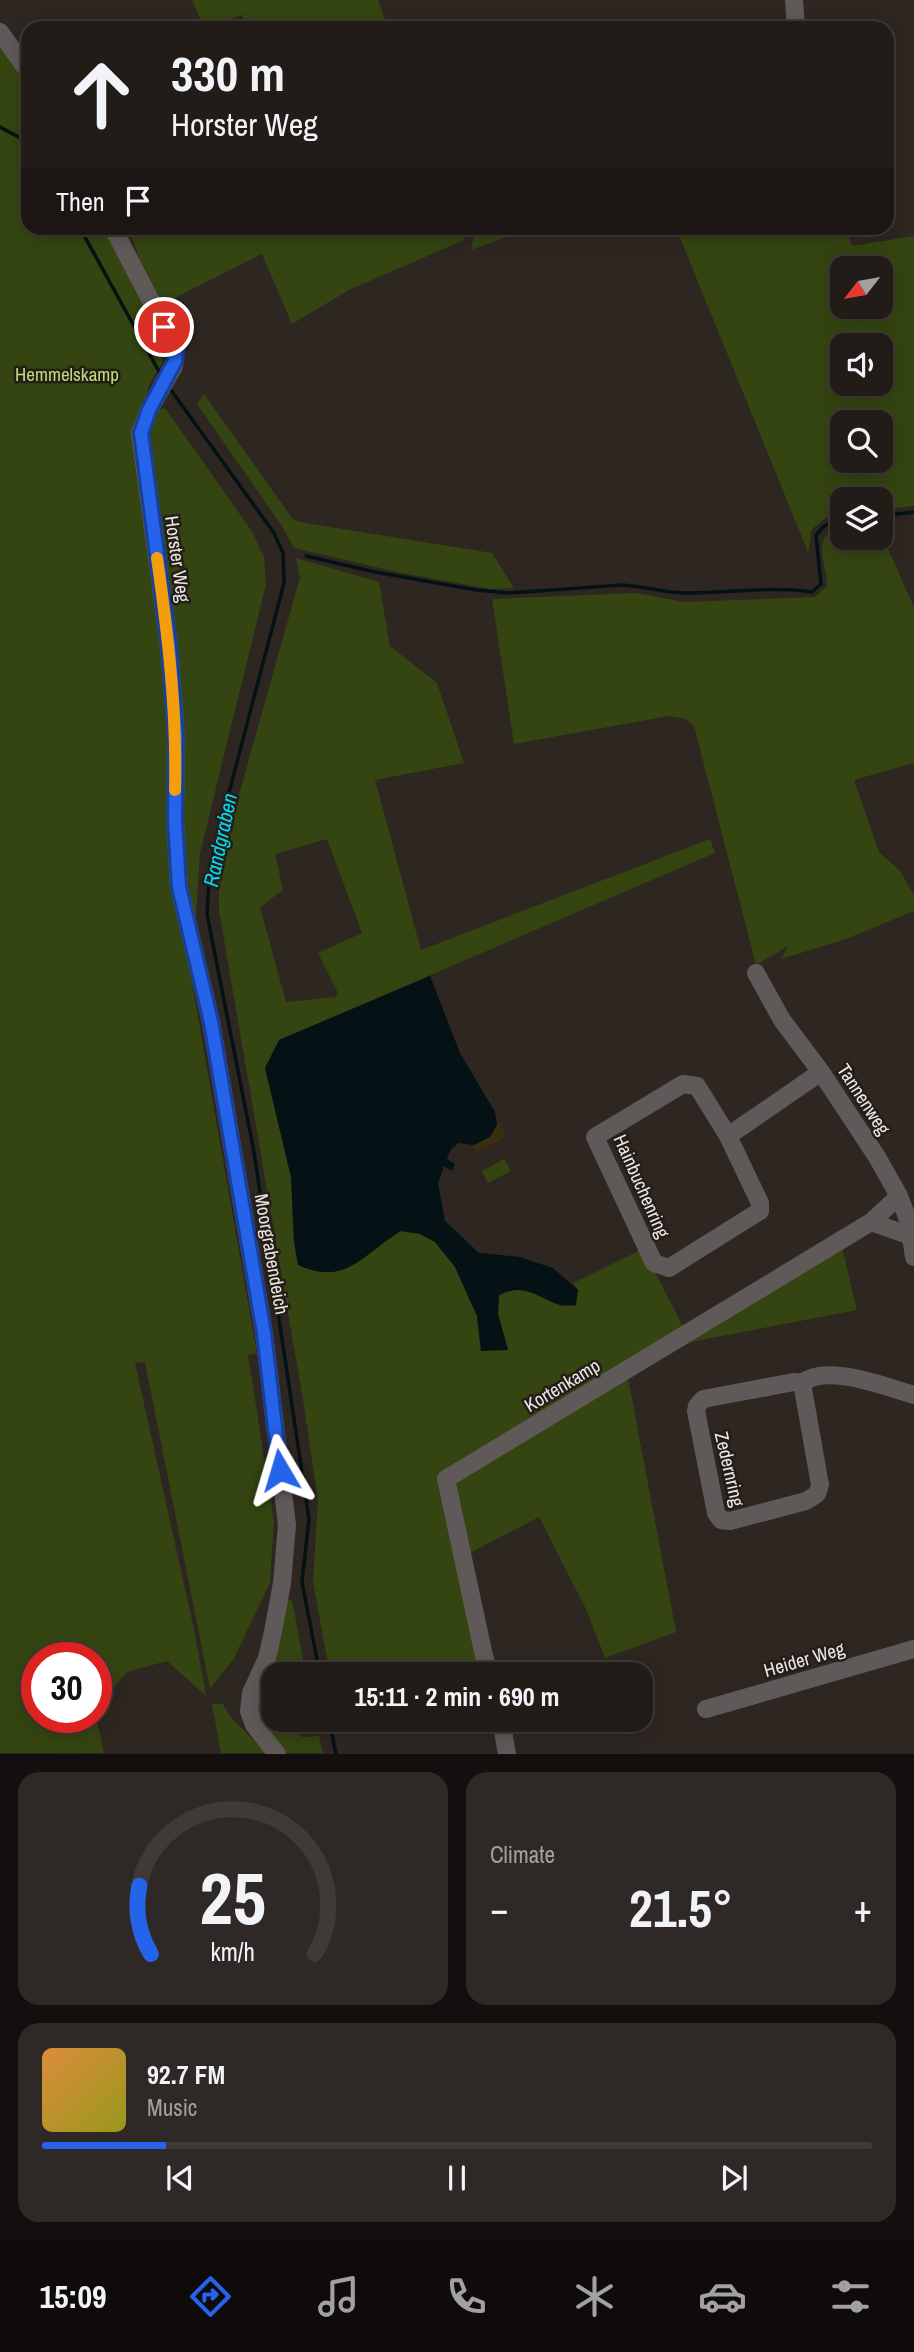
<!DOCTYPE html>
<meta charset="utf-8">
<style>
body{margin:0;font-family:"Archivo Narrow",sans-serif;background:#2e2926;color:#f1f3f6;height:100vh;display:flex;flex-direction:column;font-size:26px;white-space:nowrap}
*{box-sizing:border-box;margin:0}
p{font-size:23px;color:#a2a1a2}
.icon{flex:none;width:38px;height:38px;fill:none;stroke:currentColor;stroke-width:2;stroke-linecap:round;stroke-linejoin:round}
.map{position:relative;height:1754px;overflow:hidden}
.details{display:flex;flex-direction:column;gap:18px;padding:18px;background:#130f0e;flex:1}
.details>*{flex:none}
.top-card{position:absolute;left:21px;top:21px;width:873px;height:214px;border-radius:21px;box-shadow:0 4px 18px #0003,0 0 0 2px #3f3a38;background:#221c19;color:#f1f3f6;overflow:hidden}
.needle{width:46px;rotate:239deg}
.buttons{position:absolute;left:830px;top:256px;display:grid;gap:14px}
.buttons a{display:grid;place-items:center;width:63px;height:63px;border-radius:14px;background:#221c19;box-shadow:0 4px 18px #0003,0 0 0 2px #3f3a38;font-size:35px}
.speed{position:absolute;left:21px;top:1642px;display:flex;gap:14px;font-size:35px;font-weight:700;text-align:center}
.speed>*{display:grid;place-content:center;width:91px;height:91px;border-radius:50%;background:#221c19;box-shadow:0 4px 18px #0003,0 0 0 2px #3f3a38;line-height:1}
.speed .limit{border:10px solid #d22;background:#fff;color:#111}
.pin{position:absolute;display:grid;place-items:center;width:60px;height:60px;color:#fff;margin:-30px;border:4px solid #fff;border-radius:50%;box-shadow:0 2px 7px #0007}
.me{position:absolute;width:77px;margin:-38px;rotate:353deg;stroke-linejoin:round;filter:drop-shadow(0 0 5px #0008)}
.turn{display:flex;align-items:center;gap:24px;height:147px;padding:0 35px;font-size:32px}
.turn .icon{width:91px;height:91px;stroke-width:2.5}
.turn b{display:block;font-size:49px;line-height:60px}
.then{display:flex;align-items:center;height:66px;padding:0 35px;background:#0003;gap:14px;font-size:26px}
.big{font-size:52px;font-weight:700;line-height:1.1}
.details .card{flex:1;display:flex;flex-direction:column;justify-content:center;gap:10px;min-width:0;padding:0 24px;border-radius:21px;background:#2e2926}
.details .dial{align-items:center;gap:0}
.dial svg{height:182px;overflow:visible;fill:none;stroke:#3f3a38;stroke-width:7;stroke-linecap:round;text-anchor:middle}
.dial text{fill:#f1f3f6;stroke:none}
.song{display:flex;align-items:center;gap:21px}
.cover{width:84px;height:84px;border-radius:10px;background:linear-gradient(135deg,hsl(30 70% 55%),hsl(60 70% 35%))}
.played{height:7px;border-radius:4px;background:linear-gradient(90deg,#2563eb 15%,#3f3a38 15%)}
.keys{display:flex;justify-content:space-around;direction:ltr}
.heat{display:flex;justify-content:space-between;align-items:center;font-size:38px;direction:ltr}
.details .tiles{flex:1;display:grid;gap:18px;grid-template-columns:1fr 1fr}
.card:last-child{grid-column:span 2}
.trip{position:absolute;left:261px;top:1662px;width:392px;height:70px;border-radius:21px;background:#221c19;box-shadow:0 4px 18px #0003,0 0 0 2px #3f3a38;font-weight:700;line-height:70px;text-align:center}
.menu{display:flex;height:112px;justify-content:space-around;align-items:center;background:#0e0b0a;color:#a2a1a2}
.menu .icon{width:49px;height:49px}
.menu .on{color:#2563eb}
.menu b{font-size:32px;color:#f1f3f6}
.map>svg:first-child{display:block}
.green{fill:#344511;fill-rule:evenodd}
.sand{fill:#372f0e}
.water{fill:#041215}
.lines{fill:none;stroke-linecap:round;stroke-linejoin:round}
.stream{stroke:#041215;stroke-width:3.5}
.minor{stroke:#5f5a59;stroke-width:18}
.route-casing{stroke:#184099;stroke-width:18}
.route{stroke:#2563eb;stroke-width:12}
.slow{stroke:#f59e0b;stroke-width:12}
.labels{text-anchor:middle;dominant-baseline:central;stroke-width:5;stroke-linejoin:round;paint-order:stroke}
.park-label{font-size:19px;fill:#b8df74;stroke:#241d18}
.street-label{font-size:19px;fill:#ece7e4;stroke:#241d18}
.water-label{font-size:21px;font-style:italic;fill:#03dcf5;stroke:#241d18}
</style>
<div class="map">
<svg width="914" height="1754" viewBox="0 0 914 1754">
<rect width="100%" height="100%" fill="#2e2621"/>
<path class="green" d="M192,0H378L388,28H247L242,15L204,28Z
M0,46L28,84V228H105L165,340L162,363L149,385L144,408L164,647L181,920L257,1354L248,1355L274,1522L270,1583L233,1660L210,1688L145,1362L135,1363L195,1634L206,1696L167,1661L127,1672L96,1708V1657H37V1717H96L104,1753H106H0Z
M121,228H468L469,231L462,241L349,290L292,324L262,254L163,304L139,258L129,229Z
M494,228H531L471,250L474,234Z
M676,228H846L852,246L914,236V506L880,510V499H842V515L829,516L812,529L808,552ZM842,268H880V306H842ZM842,345H880V383H842ZM842,422H880V460H842Z
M204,394L292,518L299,522L492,553L514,588L491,589L402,573L294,548L282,526L197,404Z
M165,408L251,530L264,557L266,584L200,853L196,916L190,918L145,434L154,412Z
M842,529V537H880V531L914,607V763L854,780L879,852L900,871L914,895V911L846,939L781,959L788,946L756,965L694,726L686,719L669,716L514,744L492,599L635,593L684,602L815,597L827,586C827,563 809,533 842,529Z
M296,558L379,582L390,646L437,683L464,763L375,780L421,950L710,839L715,853L279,1040L265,1068L291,1177L294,1242L381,1243L401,1231L420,1234L435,1242L455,1267L477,1316L481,1351L508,1349L498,1314L499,1296C524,1282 539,1296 562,1307L578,1290L573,1283L643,1249L688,1336L842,1247L857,1310L691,1342L628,1378L676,1632L605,1658L586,1609L539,1517L464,1556L458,1497L437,1481L481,1675H330L313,1582L318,1501L303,1400L219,910V866L300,577ZM327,839L362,933L318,953L338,993L335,997L286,1002L260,907L283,890L275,854Z
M504,1159L511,1171L488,1183L482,1171Z
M286,1599L292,1600L306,1675H273V1720H294L293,1726L302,1737L319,1736L323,1753H283L259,1720L256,1698L281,1640Z
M212,1704H223L232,1719L267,1753H221Z"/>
<path class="sand" d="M496,1123L502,1124L505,1138L484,1149L475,1150L474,1145L490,1137Z"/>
<path class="water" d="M430,976L460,1053L495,1112L497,1125L490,1137L474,1145L459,1143L451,1149L447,1159L455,1164L452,1171L444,1166L438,1183L445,1221L479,1253L520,1257L553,1268L578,1290L576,1305C545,1310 532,1278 499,1295L498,1314L508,1350L481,1351L477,1316L455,1267L435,1242L420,1234L401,1231C363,1254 346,1287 298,1265L294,1242L291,1177L265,1068L279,1040Z"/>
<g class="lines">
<path class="stream" d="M0,127L28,142
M80,228L162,377
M168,386L274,533L283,553L284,583L210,865L207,914L254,1152L309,1519L302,1582L320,1675
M880,516L914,512
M306,556L375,572L476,590L509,593L622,585C644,586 665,593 687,593C729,593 770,586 812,592L821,584L816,536C823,525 829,522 842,520
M329,1720L336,1754
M330,1723L361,1720"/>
<path class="minor" d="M794,0L796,28
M0,32L28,71
M113,228L176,349L174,366L149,410L140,433L169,646L176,736L175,820L179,887L211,1022L264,1333L287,1525L282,1583L273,1632L267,1658L251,1693L249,1711L254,1725L277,1754
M756,973L782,1020L821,1072L877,1157L899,1196L909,1222L914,1257
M728,1136L760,1203V1211L669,1268L654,1263L595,1137L683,1084L697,1086L728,1136L821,1072
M871,1222L911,1236
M802,1383L820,1485L817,1494L806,1501L730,1521L721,1520L716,1513L696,1411L697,1406L703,1399L794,1382L802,1383C826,1363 886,1387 914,1395
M490,1675L484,1656L446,1479L871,1222L899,1196
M706,1709L914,1649
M501,1720L507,1754"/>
</g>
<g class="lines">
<defs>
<path id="route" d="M164,327L176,349L175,361L149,410L141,433L169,646L176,736L175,820L179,887L211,1022L264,1333L280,1470"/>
</defs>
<use href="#route" class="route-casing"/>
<use href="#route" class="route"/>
<path class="slow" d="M157,558C168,635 177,712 175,790"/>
</g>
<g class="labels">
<g class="park-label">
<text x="67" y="374">Hemmelskamp</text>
</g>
<g class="street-label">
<text transform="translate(178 559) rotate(82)">Horster Weg</text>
<text transform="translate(864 1099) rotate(57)">Tannenweg</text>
<text transform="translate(642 1186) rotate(66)">Hainbuchenring</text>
<text transform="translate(272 1254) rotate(80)">Moorgrabendeich</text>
<text transform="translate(562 1385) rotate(-31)">Kortenkamp</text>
<text transform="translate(730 1469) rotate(77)">Zedernring</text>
<text transform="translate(804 1659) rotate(-16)">Heider Weg</text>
</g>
<g class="water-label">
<text transform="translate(220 840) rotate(-78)">Randgraben</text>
</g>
</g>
</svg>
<div class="buttons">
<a><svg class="needle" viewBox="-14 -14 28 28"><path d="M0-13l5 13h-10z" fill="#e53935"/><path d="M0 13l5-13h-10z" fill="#a2a1a2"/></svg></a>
<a><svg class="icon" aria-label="sound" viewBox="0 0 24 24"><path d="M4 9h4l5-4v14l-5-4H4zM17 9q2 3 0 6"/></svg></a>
<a><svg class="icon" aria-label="search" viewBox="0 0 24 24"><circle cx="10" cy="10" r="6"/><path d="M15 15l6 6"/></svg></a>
<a><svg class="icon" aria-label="layers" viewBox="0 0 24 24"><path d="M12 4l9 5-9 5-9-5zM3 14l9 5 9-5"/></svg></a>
</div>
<div class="speed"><div class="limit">30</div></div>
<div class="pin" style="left:164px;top:327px;background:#d93025"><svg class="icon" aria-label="arrive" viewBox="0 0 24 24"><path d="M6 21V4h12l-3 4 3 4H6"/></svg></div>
<svg class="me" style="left:280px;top:1470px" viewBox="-20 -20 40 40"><path d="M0-17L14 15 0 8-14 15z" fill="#2563eb" stroke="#fff" stroke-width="4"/></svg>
<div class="trip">15:11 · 2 min · 690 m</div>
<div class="top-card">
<div class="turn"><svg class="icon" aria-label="ahead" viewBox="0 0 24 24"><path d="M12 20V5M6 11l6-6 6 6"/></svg><div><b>330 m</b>Horster Weg</div></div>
<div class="then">Then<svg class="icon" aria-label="arrive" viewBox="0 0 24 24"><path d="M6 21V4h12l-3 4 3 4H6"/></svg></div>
</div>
</div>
<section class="details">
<div class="tiles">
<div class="card dial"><svg viewBox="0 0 100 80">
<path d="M14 69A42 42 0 1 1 86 69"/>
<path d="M14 69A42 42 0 0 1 9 39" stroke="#2563eb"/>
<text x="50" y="56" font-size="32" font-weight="700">25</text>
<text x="50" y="72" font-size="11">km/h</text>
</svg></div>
<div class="card"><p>Climate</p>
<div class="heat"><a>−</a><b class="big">21.5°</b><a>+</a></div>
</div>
<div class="card">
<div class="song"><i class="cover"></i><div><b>92.7 FM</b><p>Music</p></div></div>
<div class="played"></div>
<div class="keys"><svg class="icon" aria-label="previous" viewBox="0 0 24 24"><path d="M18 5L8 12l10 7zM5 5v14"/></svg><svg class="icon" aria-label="pause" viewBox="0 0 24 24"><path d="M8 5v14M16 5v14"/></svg><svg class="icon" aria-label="next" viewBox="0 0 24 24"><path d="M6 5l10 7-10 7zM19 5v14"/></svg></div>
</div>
</div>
</section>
<nav class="menu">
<b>15:09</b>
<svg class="icon on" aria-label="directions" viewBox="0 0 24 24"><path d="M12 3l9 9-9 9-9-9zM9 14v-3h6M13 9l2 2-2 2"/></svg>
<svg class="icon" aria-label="music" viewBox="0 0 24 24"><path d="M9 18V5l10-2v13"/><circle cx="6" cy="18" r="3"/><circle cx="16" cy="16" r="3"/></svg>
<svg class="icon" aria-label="phone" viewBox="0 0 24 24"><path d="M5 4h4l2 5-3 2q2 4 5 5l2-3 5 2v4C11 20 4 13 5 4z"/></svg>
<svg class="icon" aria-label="climate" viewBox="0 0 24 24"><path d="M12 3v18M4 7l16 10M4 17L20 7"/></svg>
<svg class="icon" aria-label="car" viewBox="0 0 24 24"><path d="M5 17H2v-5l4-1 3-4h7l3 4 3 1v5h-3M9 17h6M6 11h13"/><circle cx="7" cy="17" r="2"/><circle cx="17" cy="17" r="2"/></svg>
<svg class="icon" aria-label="filters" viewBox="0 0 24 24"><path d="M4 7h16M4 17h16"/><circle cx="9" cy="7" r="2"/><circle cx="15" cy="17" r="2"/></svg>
</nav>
